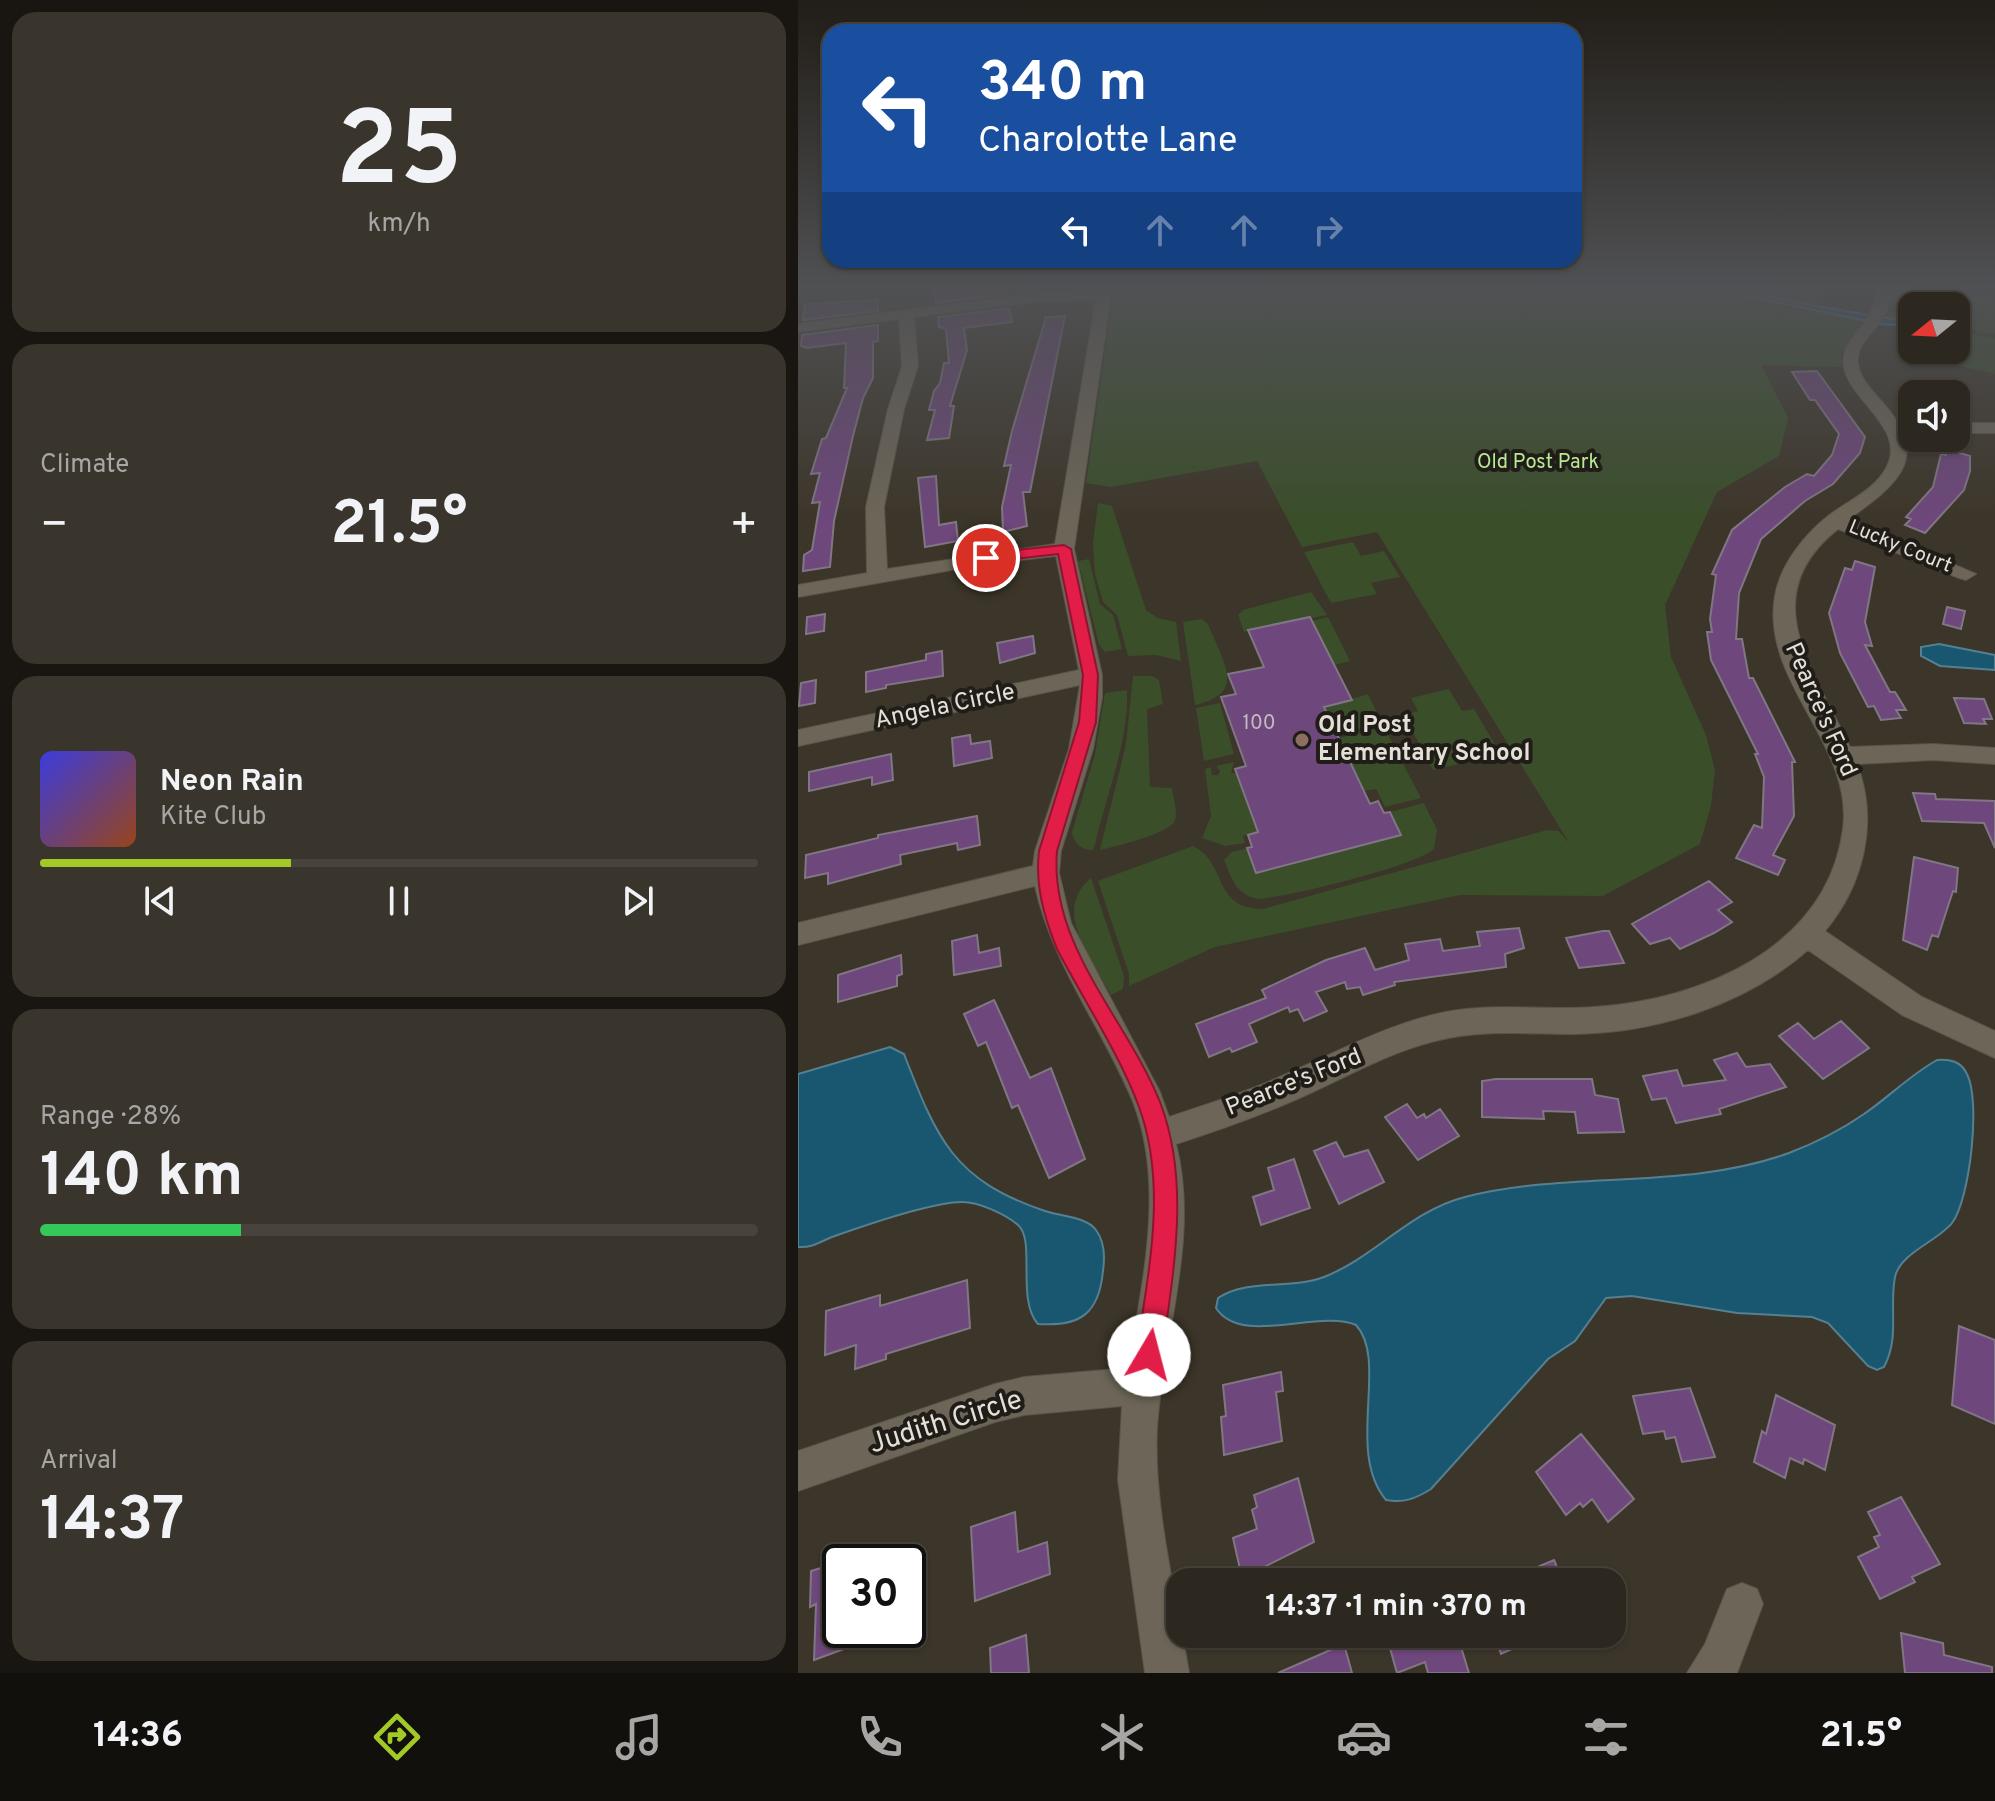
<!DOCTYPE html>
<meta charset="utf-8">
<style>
body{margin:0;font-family:Overpass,sans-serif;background:#39342c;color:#f1f3f6;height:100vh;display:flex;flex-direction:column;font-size:30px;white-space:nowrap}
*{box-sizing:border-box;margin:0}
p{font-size:26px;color:#a7a6a4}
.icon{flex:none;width:44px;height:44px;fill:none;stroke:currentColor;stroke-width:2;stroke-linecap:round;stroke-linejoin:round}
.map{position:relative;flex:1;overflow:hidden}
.drawer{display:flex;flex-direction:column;gap:12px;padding:12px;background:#191611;width:798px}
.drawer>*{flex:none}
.top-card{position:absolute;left:24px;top:24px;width:760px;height:244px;border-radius:24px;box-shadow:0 2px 6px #0004,0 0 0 2px #48443d;background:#1a4fa0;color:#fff;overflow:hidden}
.needle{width:52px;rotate:252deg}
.fabs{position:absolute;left:1100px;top:292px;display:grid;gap:16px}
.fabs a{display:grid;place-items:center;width:72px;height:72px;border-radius:16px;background:#2d281f;box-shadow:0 2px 6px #0004,0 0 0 2px #48443d;font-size:40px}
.speed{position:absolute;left:24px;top:1544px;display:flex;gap:16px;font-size:40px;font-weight:700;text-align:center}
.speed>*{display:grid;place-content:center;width:104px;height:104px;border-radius:50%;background:#2d281f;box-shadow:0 2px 6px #0004,0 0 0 2px #48443d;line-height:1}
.speed .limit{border:4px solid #111;border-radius:12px;background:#fff;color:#111}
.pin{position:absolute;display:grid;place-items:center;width:68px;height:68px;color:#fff;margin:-34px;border:4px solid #fff;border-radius:50%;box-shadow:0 2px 8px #0007}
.me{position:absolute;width:88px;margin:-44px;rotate:8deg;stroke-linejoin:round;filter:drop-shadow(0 0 6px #0008)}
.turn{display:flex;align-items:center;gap:28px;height:168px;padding:0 24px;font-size:36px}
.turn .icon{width:104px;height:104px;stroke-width:2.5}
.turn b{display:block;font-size:56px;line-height:68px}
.lanes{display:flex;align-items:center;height:76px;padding:0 24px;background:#0003;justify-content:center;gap:40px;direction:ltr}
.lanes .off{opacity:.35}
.big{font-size:60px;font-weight:700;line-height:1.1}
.drawer .card{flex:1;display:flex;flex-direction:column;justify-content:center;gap:12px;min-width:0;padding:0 28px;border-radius:24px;background:#39342c}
.drawer .dial{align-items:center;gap:0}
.dial b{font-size:104px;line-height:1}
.song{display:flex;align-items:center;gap:24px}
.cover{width:96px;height:96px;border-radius:12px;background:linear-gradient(135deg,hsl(240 70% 55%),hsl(20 70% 35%))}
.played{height:8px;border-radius:4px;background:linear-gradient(90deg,#a3c927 35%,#48443d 35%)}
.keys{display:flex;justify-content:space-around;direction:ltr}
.heat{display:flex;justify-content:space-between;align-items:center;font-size:44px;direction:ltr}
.charge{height:12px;border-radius:6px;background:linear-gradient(90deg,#34c759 28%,#48443d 0)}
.trip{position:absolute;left:368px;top:1568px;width:460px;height:80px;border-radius:24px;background:#2d281f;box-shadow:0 2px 6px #0004,0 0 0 2px #48443d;font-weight:700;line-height:80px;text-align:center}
.tabs{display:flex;height:128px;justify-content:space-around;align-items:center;background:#12100c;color:#a7a6a4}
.tabs .icon{width:56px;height:56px}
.tabs .on{color:#a3c927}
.tabs b{font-size:36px;color:#f1f3f6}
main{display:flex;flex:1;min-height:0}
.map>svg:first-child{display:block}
.green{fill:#3a4e2a}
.water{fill:#195771;stroke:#568090;stroke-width:2}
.building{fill:#6e477c;stroke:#807684;stroke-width:2}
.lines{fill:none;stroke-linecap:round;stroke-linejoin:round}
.minor-casing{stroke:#595449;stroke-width:2}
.minor{fill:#6d6658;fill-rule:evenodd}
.route{fill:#e11d48;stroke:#92132f;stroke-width:2}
.education-dot{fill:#8d6e63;stroke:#201d18;stroke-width:3}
.labels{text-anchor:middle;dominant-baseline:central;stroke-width:8;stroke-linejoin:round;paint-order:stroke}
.far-park-label{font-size:20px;fill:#b8ea94;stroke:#201d18}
.far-street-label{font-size:20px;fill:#e4e0d8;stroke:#201d18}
.number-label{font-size:20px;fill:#c6bac1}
.street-label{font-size:24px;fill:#e4e0d8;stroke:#201d18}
.poi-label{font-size:24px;font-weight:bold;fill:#e4e0d8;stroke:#201d18;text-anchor:start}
.near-street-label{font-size:28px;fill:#e4e0d8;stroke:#201d18}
</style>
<main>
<section class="drawer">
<div class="card dial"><b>25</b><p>km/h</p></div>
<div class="card"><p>Climate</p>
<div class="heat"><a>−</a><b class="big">21.5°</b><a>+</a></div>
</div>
<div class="card">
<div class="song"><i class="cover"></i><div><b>Neon Rain</b><p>Kite Club</p></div></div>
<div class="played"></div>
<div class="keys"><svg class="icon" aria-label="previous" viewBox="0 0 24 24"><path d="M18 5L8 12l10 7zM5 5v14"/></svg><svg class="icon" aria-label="pause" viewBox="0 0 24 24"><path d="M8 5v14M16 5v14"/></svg><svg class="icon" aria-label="next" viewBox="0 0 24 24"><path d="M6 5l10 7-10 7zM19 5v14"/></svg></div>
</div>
<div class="card"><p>Range · 28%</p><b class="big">140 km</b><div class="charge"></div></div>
<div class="card"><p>Arrival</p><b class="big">14:37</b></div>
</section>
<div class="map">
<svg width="1197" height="1673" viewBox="0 0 1197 1673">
<rect width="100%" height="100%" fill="#3c3529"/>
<path class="green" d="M316,288H911L1069,321L1043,355L1044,367L963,365L990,418L981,456L919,492L867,605L873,657L908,735L917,770L913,806L902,844L805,896L662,895L417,947L331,986V974L300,881L395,846C430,863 414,909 465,909L749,830L761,831L772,844L579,532L504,547L459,461L313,487L288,483Z
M934,288H1026L1023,307Z
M1092,288L1197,297V334L1158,328V306H1114V322L1089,317L1094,304Z
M1158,331L1197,339V374L1136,360L1137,350H1158Z
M300,503L314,506L348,610L360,618L378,622L383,661L358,655L330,656L319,615L305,602L297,574L295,543Z
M555,542L563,556L586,551L602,577L573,583L579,594L533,603L506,552Z
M291,559L302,604L315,615L324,649L307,652L301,645L280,561Z
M513,592L529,615L446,632L440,615L445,610Z
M530,617L552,661L536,665L514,621Z
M404,619L410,624C425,663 450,693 397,705L385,622Z
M335,676H354L361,680L365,704L349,709L352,787L374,788C375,797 380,811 377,820C374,833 316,847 302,850L328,744Z
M651,689L664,711L676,709L699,748L670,755L673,761L635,770L606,715L620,711L613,698Z
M329,690C331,743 308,794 297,845L295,850C283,850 275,843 274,832L297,754L307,693Z
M570,694L584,723L539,734L526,707Z
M422,703L436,754L406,761L398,708Z
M586,727L623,798L587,807L578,789L566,791L541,738Z
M436,762L433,772L439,774L460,832L445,836L447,843L427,846L404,838L413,816L407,769L413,767L414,775H420L422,771L418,766Z
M626,803L639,830L636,849C615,867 490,897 460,899C438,895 434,879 426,860L434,852L449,848L458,873L602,835L592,812Z
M293,878L326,976L325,989L313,995C294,959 253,911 293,878Z"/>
<path class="water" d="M911,288C943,288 971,298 1003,303C1040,310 1077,316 1114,322V326L1083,324Z
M1141,644L1197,655V670L1142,666L1123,656V647Z
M92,1047L106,1054C139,1139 155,1180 247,1211C262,1216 289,1217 298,1230C307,1242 307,1257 305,1271C301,1313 283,1327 240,1324C218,1300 238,1240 220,1225C207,1214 181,1202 164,1202C133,1202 65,1226 34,1237C21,1242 15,1248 0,1247V1074Z
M1139,1060C1152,1059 1163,1061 1169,1074C1183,1101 1172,1199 1154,1223C1140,1241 1102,1253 1097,1277C1091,1308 1102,1337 1086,1367L1079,1370L1070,1366L1030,1323L1014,1317L939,1313L834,1296L808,1298L777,1341L750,1359L633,1489C617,1499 606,1503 588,1500C547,1451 591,1361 558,1325C520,1309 443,1347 418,1308L420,1298C450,1278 492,1290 526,1277C577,1257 612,1211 667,1197C773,1170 886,1191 991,1153C1017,1143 1043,1130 1066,1114C1091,1097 1112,1075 1139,1060Z"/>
<path class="building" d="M154,288H207L208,294L138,303L137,290Z
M80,300V311L5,320L7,304Z
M211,308L214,322L166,328L169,350L152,406H156L151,438L129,440L137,410H131L136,391L142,383L146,363H151L148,329L141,327L140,317Z
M267,316L232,492H225L229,526L205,532L204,507L213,465L206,466L214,431L248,317Z
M80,325V341L75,342V378L65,398L55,436L36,521L32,567L5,571L6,555L14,550L22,502L14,503L22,473L13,474L24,439L28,438L49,388H46L48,343L9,348L3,346L4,335Z
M1019,371L1067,437L1062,453L1035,484L1007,501L963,539L941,593L938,639H944L951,678H955L997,762H994L996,816L975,855L987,860L980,875L938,858L956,825L964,828L966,777L957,754H960L913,660L909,632H914L912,619L918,575L914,574L934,530L987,487L1009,474L1016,476L1034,455L1041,434L1017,400H1012L994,372Z
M1148,449L1172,456V471L1166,490L1127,533L1107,525L1113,519L1108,517L1135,487L1143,454L1148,455Z
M138,476L141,525L158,522L160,541L127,547L120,478Z
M1057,561L1077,567L1067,622L1074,646L1067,645L1092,692H1097L1108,710H1098L1103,718L1083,720L1076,706L1070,707L1042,653L1031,613L1047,568L1054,570Z
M1149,607L1167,611L1163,629L1145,624Z
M27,614L26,631L8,634L9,617Z
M512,617L554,700L526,707L572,804L580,801L586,813L592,812L603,835L458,873L449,848L454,847L450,835L460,832L437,769L448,766L423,697L438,694L430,674L466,667L450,630Z
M235,636L237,653L202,663L199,643Z
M144,651L145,676L88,685V688L68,692V672L128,660V654Z
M18,680L17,703L1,706L3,683Z
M1156,698L1186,699L1194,719H1185L1188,724L1166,723Z
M172,735L173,744L192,741L194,758L156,766L154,738Z
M93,754L95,780L74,785V777L11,791V772Z
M1115,793L1137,794L1138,799L1197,801V848L1186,823L1124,821Z
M179,816L182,845L160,850L159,843L102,855L103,864L30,884V873L7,878L8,855L80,838V835Z
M1116,857L1160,868L1158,892L1155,891L1140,937L1134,935L1129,950L1105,940Z
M911,881L934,902L920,910L934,922L916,933L882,949L872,938L852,944L834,924Z
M721,928L726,948L707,954L708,967L596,982L597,985L565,995L562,987L549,989L547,982L518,992L529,1011L506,1021L500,1009L492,1012L490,1007L451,1024L459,1042L434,1052L432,1048L411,1057L398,1024L468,998L464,990L528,960L567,948L577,970L611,960L607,944L642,939L645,951L682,946L679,932Z
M805,931H811L826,963L781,968L768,938Z
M179,935L181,953L201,948L203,966L156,975L154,941Z
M103,955L104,974L99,976V986L40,1002V975Z
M196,1000L232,1078L253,1068L287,1159L251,1178L220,1105L214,1108L188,1042L180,1046L166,1014Z
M1043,1021L1071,1048L1025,1079L981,1036L1000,1023L1016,1039Z
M939,1053L948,1067L972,1064L988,1087L921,1109L923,1114L878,1123L868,1098L854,1100L845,1076L879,1070L885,1086L928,1080L916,1060Z
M698,1079H794L797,1095L820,1099L826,1132L780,1133L777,1112L745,1111L746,1119L684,1117V1081Z
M609,1104L619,1118L626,1114L628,1118L642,1109L661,1136L620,1160L587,1117Z
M538,1142L546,1157L570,1150L586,1182L541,1204L516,1151Z
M496,1159L512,1208L463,1225L455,1197L476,1190L470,1168Z
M169,1280L172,1328L88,1354V1359L57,1369L58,1345L27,1355L28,1311L82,1295V1306Z
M1161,1326L1197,1340V1424L1154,1405Z
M483,1372L485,1391L478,1392L484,1441L426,1455L423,1417L428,1416L425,1385Z
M892,1388L917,1457L884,1462L877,1437L868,1439L866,1431L845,1434L835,1396Z
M978,1395L1037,1425L1027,1470L1006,1459L1005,1464L992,1458L987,1478L956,1462L964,1431L968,1434Z
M783,1434L836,1499L810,1522L794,1499L785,1507L782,1503L768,1515L738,1472Z
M500,1478L516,1542L444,1578L435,1538L459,1529L454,1510L459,1507L456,1495Z
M1103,1497L1142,1564L1114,1577L1117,1582L1082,1599L1060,1557L1081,1547L1076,1537L1082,1535L1070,1512Z
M217,1512L220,1552L249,1542L252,1574L177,1601L173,1527Z
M756,1560L765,1582H704Z
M42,1562V1630L92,1632L16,1660L18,1604L12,1607L13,1571Z
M1103,1633L1145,1643L1146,1655L1194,1667V1673H1107Z
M588,1634H659L671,1673H630L627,1662L599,1673Z
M696,1634H747L703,1654Z
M228,1635L231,1673H193L192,1648Z
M546,1644L554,1673H480Z"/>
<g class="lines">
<defs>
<path id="minor" d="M314,288L276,549L304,675V698L295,749L263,851L261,873L273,923L362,1092L371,1117C406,1105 443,1094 477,1079C529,1057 579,1029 634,1015C688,1001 741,1011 796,1007C902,1000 1029,949 1045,829C1056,744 962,682 977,596C982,565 1006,535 1030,516C1048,502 1072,492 1085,473C1114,431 1054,404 1046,368C1039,338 1081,324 1078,288H1092C1097,325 1057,335 1060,363C1062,380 1076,392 1086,404C1134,459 1098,485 1051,519L1178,574L1168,580L1161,578L1040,529C954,597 1018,673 1052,747L1135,744L1197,748V764L1135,760L1059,764C1081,821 1066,885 1027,931L1124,997L1197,1031V1058L1104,1015L1010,950C947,1005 859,1033 775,1034C729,1034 683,1029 637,1041C588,1053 543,1080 497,1100C458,1117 418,1131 378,1144C402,1238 365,1335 359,1428C355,1507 379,1598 391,1673H347L320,1480L324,1406L226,1415L197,1422L0,1491V1451L197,1384L226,1377L330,1368C344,1282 368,1186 335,1102C305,1029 254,964 237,886L0,945V923L235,866L237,851L271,749L282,685L0,746V730L281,670L258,556L188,564L0,597V585L69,573L68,507L90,409L104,366L101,319L0,332V324L233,294ZM298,299L257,544L89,569L86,507L106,409L120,366L116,317L233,302Z
M1158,423H1197V433H1158Z
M944,1583L959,1589L965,1604L939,1673H889L907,1644L929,1589Z"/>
</defs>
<use href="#minor" class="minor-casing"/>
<use href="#minor" class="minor"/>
</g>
<linearGradient id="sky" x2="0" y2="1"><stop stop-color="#211d17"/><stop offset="0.55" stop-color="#505154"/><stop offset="1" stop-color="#505154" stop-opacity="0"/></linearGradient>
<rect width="1197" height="522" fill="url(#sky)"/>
<path class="route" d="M266,545L273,549L300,675L298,722L259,851C251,946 329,1019 362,1102C393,1183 375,1272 364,1355L361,1365L351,1368L342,1365L338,1355C350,1274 370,1186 341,1107C323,1057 284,997 259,949C246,917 237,885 241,851L281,722L285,675L260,554L188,562L181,558L188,553Z"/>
<circle class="education-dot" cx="504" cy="740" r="8"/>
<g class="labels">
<g class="far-park-label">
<text x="740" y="463">Old Post Park</text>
</g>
<g class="far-street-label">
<text transform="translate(1102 547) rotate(22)">Lucky Court</text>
</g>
<g class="number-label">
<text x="461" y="724">100</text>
</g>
<g class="street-label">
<text transform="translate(147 707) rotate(-12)">Angela Circle</text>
<text transform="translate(1022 710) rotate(66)">Pearce's Ford</text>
<text transform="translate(496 1083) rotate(-22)">Pearce's Ford</text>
</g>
<g class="poi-label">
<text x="520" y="726">Old Post<tspan x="520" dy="28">Elementary School</tspan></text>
</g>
<g class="near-street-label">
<text transform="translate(148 1423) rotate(-17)">Judith Circle</text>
</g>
</g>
</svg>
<div class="fabs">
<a><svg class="needle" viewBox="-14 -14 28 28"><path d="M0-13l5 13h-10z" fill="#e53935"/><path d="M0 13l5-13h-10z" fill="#a7a6a4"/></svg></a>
<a><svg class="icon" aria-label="sound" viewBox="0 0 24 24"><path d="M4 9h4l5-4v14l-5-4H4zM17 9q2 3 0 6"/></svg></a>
</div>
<div class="speed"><div class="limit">30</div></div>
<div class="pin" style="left:188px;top:558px;background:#d93025"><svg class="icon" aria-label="arrive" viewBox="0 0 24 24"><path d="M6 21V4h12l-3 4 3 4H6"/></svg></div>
<svg class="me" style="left:351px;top:1355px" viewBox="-20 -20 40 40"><circle r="19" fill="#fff"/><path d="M0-13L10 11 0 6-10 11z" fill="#e11d48"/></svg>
<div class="trip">14:37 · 1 min · 370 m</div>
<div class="top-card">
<div class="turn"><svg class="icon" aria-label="left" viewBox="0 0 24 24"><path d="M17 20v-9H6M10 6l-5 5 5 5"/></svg><div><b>340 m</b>Charolotte Lane</div></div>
<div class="lanes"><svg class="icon" aria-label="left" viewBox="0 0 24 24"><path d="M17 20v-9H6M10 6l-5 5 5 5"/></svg><svg class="icon off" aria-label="ahead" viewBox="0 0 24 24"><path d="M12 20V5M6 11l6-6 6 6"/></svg><svg class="icon off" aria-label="ahead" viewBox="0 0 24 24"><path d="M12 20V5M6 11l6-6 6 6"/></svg><svg class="icon off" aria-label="right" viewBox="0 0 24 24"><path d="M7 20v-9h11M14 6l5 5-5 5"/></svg></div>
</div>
</div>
</main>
<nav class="tabs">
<b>14:36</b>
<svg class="icon on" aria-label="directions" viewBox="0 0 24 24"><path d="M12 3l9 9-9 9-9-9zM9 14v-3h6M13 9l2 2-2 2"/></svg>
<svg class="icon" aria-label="music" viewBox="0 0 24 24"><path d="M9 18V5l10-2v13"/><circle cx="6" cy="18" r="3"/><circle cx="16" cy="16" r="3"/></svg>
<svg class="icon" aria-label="phone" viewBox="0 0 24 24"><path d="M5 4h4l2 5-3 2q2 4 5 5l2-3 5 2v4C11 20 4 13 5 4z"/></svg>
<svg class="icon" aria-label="climate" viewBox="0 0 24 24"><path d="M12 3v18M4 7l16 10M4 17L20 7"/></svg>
<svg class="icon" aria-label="car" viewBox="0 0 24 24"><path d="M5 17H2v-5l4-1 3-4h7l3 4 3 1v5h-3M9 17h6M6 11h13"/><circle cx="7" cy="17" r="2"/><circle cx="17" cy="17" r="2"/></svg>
<svg class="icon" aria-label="filters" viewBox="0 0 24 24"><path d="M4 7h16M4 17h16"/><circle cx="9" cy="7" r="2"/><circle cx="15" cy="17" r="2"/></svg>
<b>21.5°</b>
</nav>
